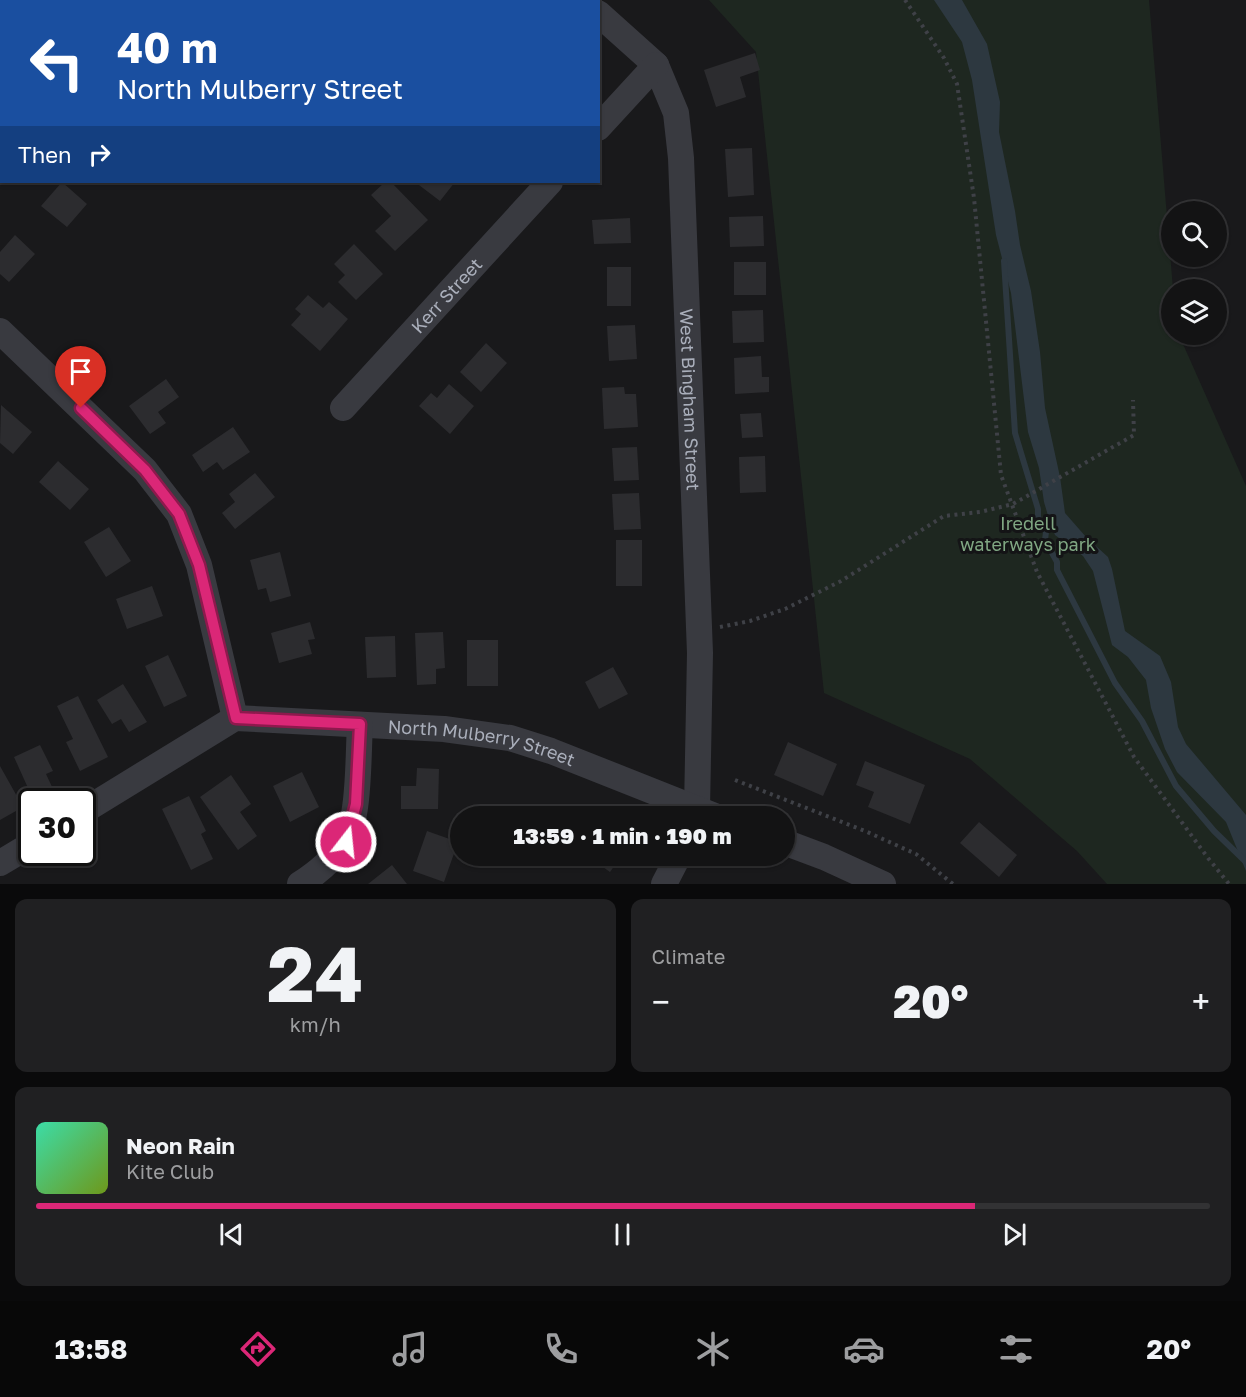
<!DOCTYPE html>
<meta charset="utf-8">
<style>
body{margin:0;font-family:"Golos Text",sans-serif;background:#202022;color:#f1f3f6;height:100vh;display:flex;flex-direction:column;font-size:22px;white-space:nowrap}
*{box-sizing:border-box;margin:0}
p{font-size:20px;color:#9d9ea0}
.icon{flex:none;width:33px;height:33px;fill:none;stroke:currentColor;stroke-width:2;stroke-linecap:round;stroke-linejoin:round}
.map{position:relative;height:884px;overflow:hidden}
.sheet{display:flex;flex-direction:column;gap:15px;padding:15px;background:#0a0a0b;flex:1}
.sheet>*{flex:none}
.banner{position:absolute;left:0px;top:0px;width:600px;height:183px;box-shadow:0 2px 4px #0004,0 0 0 2px #323234;background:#1a4fa0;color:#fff;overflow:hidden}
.tools{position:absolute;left:1161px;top:201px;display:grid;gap:12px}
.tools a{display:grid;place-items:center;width:66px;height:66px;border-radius:50%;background:#131314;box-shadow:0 2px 4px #0004,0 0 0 2px #323234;font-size:30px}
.speed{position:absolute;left:18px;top:788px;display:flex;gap:12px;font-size:30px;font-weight:700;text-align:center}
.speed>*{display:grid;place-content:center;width:78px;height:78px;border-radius:50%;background:#131314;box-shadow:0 2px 4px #0004,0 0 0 2px #323234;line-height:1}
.speed .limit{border:3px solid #111;border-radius:9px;background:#fff;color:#111}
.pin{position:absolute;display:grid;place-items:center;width:51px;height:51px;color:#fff;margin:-62px -26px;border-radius:50% 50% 50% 0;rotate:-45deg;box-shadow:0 0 6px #0007}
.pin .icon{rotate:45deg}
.me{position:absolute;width:66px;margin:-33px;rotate:16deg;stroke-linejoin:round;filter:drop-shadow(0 0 4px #0008)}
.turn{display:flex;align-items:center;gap:21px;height:126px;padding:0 18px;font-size:27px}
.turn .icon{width:78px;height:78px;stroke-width:2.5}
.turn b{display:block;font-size:42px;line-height:51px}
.then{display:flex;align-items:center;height:57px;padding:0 18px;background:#0003;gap:12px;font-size:22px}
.big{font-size:45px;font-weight:800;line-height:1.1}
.sheet .tile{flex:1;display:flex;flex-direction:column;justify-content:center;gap:9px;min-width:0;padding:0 21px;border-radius:12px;background:#202022}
.sheet .dial{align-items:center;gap:0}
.dial b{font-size:78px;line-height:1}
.song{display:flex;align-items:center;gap:18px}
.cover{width:72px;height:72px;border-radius:9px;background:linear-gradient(135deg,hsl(160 70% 55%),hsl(80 70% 35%))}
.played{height:6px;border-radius:3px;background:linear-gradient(90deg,#db2777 80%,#323234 80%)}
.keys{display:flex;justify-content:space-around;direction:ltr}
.heat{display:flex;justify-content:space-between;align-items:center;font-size:33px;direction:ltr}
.sheet .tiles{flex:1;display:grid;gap:15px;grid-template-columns:1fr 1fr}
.tile:last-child{grid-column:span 2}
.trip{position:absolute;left:450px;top:806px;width:345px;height:60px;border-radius:30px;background:#131314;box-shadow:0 2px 4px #0004,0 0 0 2px #323234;font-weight:800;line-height:60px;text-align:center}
.tab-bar{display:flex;height:96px;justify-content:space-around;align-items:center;background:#080808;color:#9d9ea0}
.tab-bar .icon{width:42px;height:42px}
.tab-bar .active{color:#db2777}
.tab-bar b{font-size:27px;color:#f1f3f6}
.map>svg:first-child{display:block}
.green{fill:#1e2720}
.water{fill:#2d3840}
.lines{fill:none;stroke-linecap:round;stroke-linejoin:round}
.stream{stroke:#2d3840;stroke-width:6}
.building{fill:#2c2c2f}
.path{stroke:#3f4147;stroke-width:4;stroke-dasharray:3 4.5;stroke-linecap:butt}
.minor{stroke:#393a40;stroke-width:26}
.route-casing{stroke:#8e194d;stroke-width:15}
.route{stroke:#db2777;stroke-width:10}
.labels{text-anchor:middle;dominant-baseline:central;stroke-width:6;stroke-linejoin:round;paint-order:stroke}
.street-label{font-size:18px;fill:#aaafbb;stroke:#141416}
.park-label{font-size:18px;fill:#80a783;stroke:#141416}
</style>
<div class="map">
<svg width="1246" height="884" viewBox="0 0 1246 884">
<rect width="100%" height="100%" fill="#19191b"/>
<path class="green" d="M709,0H1149L1173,289L1172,334L1179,335L1246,486V884H1107L1077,851L970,759L824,693L756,52Z"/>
<path class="water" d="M934,0H962L987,44L1000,102L999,132L1015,211L1020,245L1031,291L1040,352L1045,408L1060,477L1065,513L1086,537L1108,557L1112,569L1125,631L1160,656L1171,682L1178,727L1186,744L1246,815V871L1226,822L1177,772L1165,749L1151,708L1146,680L1128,657L1112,645L1093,571L1083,556L1055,535L1049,519L1044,502L1039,468L1028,432L1011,293L996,235L972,80L962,42Z"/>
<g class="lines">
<path class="stream" d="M1004,261L1015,433L1038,509V517L1046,532L1045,540L1057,562V570L1115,683L1142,721L1176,786L1214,831L1246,862"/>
</g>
<path class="building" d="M755,53L760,70L740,77L746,97L716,107L704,70Z
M752,148L754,195L728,197L725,149Z
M62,182L87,204L67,227L41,206Z
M385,182H391L428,220L395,251L375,231L391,216L371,195Z
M415,182H455L440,201Z
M763,216L764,246L730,247L729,217Z
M630,218L631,243L594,244L592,220Z
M15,235L35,254L9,282L0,274V252Z
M354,244L383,274L356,300L338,282L345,275L334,264Z
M734,262H766V295H734Z
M607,267H631V306H607Z
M308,295L323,308L329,302L348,319L320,351L291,325L301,314L295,309Z
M763,310L764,342L733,343L732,311Z
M635,325L637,359L609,361L607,326Z
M486,343L507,363L481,392L460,372Z
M761,356L762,377H769V392L735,394L734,358Z
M166,379L179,397L158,412L166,423L150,434L129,406Z
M449,384L474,406L450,434L419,406L431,393L437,398Z
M624,387L625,394H636L638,427L604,429L602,388Z
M1,405L32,432L13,454L0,443Z
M761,413L763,437L742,438L740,414Z
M233,427L250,452L223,470L217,462L203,472L192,455Z
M637,447L639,480L614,481L612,448Z
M765,456L766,492L740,493L739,457Z
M58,461L89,489L70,510L39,482Z
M255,473L275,497L235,529L222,513L235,502L229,494Z
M639,493L641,529L614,530L612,494Z
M109,527L131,561L106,577L84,542Z
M616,540H642V586H616Z
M280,552L291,596L270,602L266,588L258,590L250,560Z
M152,586L163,616L127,629L116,599Z
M310,622L315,639L308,640L312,654L279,663L271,633Z
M443,632L445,668L436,669V684L417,685L415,633Z
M395,636L396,677L367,678L365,637Z
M467,640H498V686H467Z
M168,655L187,696L164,707L145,666Z
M613,667L628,694L599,709L585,682Z
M123,684L147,722L129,732L121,719L112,724L97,700Z
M78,696L108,757L80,771L66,742L73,739L57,706Z
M788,742L837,764L823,796L774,775Z
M40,745L53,771L46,774L53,789L33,799L14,757Z
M865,761L925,785L910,824L868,807L874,792L856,785Z
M0,766L23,807L0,820Z
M417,768L439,769L438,809H401V786H416Z
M302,772L319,807L290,822L273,786Z
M231,775L251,804L240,812L257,836L238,850L200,797Z
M189,796L206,831L201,834L213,859L191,870L162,809Z
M979,822L1017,855L999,877L960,843Z
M427,831L458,842L444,882L413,871Z
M586,855H622L610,872Z
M392,865L407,884H368Z"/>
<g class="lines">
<path class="path" d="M905,0L944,58L957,84L974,198L1001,475L1037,572L1134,757L1208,858L1229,884
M720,627L750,621L785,609L841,581L944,516L980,512L1013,504L1134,435L1133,400
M735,780L865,831L916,854L953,884"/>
<g class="minor">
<path d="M127,2L128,0"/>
<path id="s1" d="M598,13L656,65L676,113L681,158L700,653L697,809L695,816"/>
<path d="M598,128L656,65"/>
<path d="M0,145L2,144"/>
<path d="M0,331L145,470L179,514L199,565L235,718"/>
<path id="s2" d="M343,408L550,182"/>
<path id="s3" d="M82,812L235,718L444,729L510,738L551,751L715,816"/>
<path d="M784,842L824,857L883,884"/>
<path d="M0,863L32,844"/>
<path d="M300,884C317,873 333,860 344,843C360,821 358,753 360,725"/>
<path d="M664,884L679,855"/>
</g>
</g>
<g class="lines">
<defs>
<path id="route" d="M81,408L145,470L179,514L199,565L236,718L360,724L356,804L346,842"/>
</defs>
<use href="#route" class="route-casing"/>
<use href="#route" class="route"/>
</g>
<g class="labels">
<g class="street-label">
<text stroke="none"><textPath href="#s2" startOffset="153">Kerr Street</textPath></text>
<text stroke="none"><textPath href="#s1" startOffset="417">West Bingham Street</textPath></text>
<text stroke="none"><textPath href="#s3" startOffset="428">North Mulberry Street</textPath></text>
</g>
<g class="park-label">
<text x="1028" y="523">Iredell<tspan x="1028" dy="21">waterways park</tspan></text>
</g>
</g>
</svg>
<div class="tools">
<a><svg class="icon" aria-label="search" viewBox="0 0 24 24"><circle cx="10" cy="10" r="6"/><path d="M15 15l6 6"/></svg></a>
<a><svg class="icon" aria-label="layers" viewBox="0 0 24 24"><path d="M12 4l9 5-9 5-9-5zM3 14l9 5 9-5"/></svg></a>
</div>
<div class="speed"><div class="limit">30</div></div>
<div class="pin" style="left:81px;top:408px;background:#d93025"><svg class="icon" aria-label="arrive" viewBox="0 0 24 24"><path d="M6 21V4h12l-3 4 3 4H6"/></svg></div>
<svg class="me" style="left:346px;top:842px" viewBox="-20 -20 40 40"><circle r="17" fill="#db2777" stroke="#fff" stroke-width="3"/><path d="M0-11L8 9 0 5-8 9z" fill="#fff"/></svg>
<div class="trip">13:59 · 1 min · 190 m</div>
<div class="banner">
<div class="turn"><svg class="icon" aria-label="left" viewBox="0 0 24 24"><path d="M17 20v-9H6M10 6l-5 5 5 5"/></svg><div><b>40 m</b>North Mulberry Street</div></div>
<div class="then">Then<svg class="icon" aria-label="right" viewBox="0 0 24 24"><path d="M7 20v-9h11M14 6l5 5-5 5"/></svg></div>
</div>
</div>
<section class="sheet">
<div class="tiles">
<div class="tile dial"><b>24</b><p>km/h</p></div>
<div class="tile"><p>Climate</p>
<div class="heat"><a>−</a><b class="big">20°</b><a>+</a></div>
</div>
<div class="tile">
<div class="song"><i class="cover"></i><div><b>Neon Rain</b><p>Kite Club</p></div></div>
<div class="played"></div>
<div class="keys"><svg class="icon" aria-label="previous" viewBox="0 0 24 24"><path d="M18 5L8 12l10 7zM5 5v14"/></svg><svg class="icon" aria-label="pause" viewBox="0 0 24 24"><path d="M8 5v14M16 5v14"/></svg><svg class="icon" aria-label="next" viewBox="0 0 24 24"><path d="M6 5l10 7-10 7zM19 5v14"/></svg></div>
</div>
</div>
</section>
<nav class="tab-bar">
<b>13:58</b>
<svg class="icon active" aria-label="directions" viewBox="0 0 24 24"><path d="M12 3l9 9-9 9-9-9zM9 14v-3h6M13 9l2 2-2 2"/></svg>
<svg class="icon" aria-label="music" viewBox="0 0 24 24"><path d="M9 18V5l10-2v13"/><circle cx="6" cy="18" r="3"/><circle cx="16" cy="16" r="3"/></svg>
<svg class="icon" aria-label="phone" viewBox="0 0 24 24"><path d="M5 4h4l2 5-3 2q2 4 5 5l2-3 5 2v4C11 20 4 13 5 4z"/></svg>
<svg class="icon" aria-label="climate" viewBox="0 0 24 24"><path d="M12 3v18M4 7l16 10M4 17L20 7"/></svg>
<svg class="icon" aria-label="car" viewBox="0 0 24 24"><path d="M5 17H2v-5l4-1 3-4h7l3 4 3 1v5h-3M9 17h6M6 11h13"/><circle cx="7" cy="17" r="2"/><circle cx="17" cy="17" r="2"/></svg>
<svg class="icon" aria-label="filters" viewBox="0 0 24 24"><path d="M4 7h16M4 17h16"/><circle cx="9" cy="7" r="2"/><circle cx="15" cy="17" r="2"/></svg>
<b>20°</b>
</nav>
